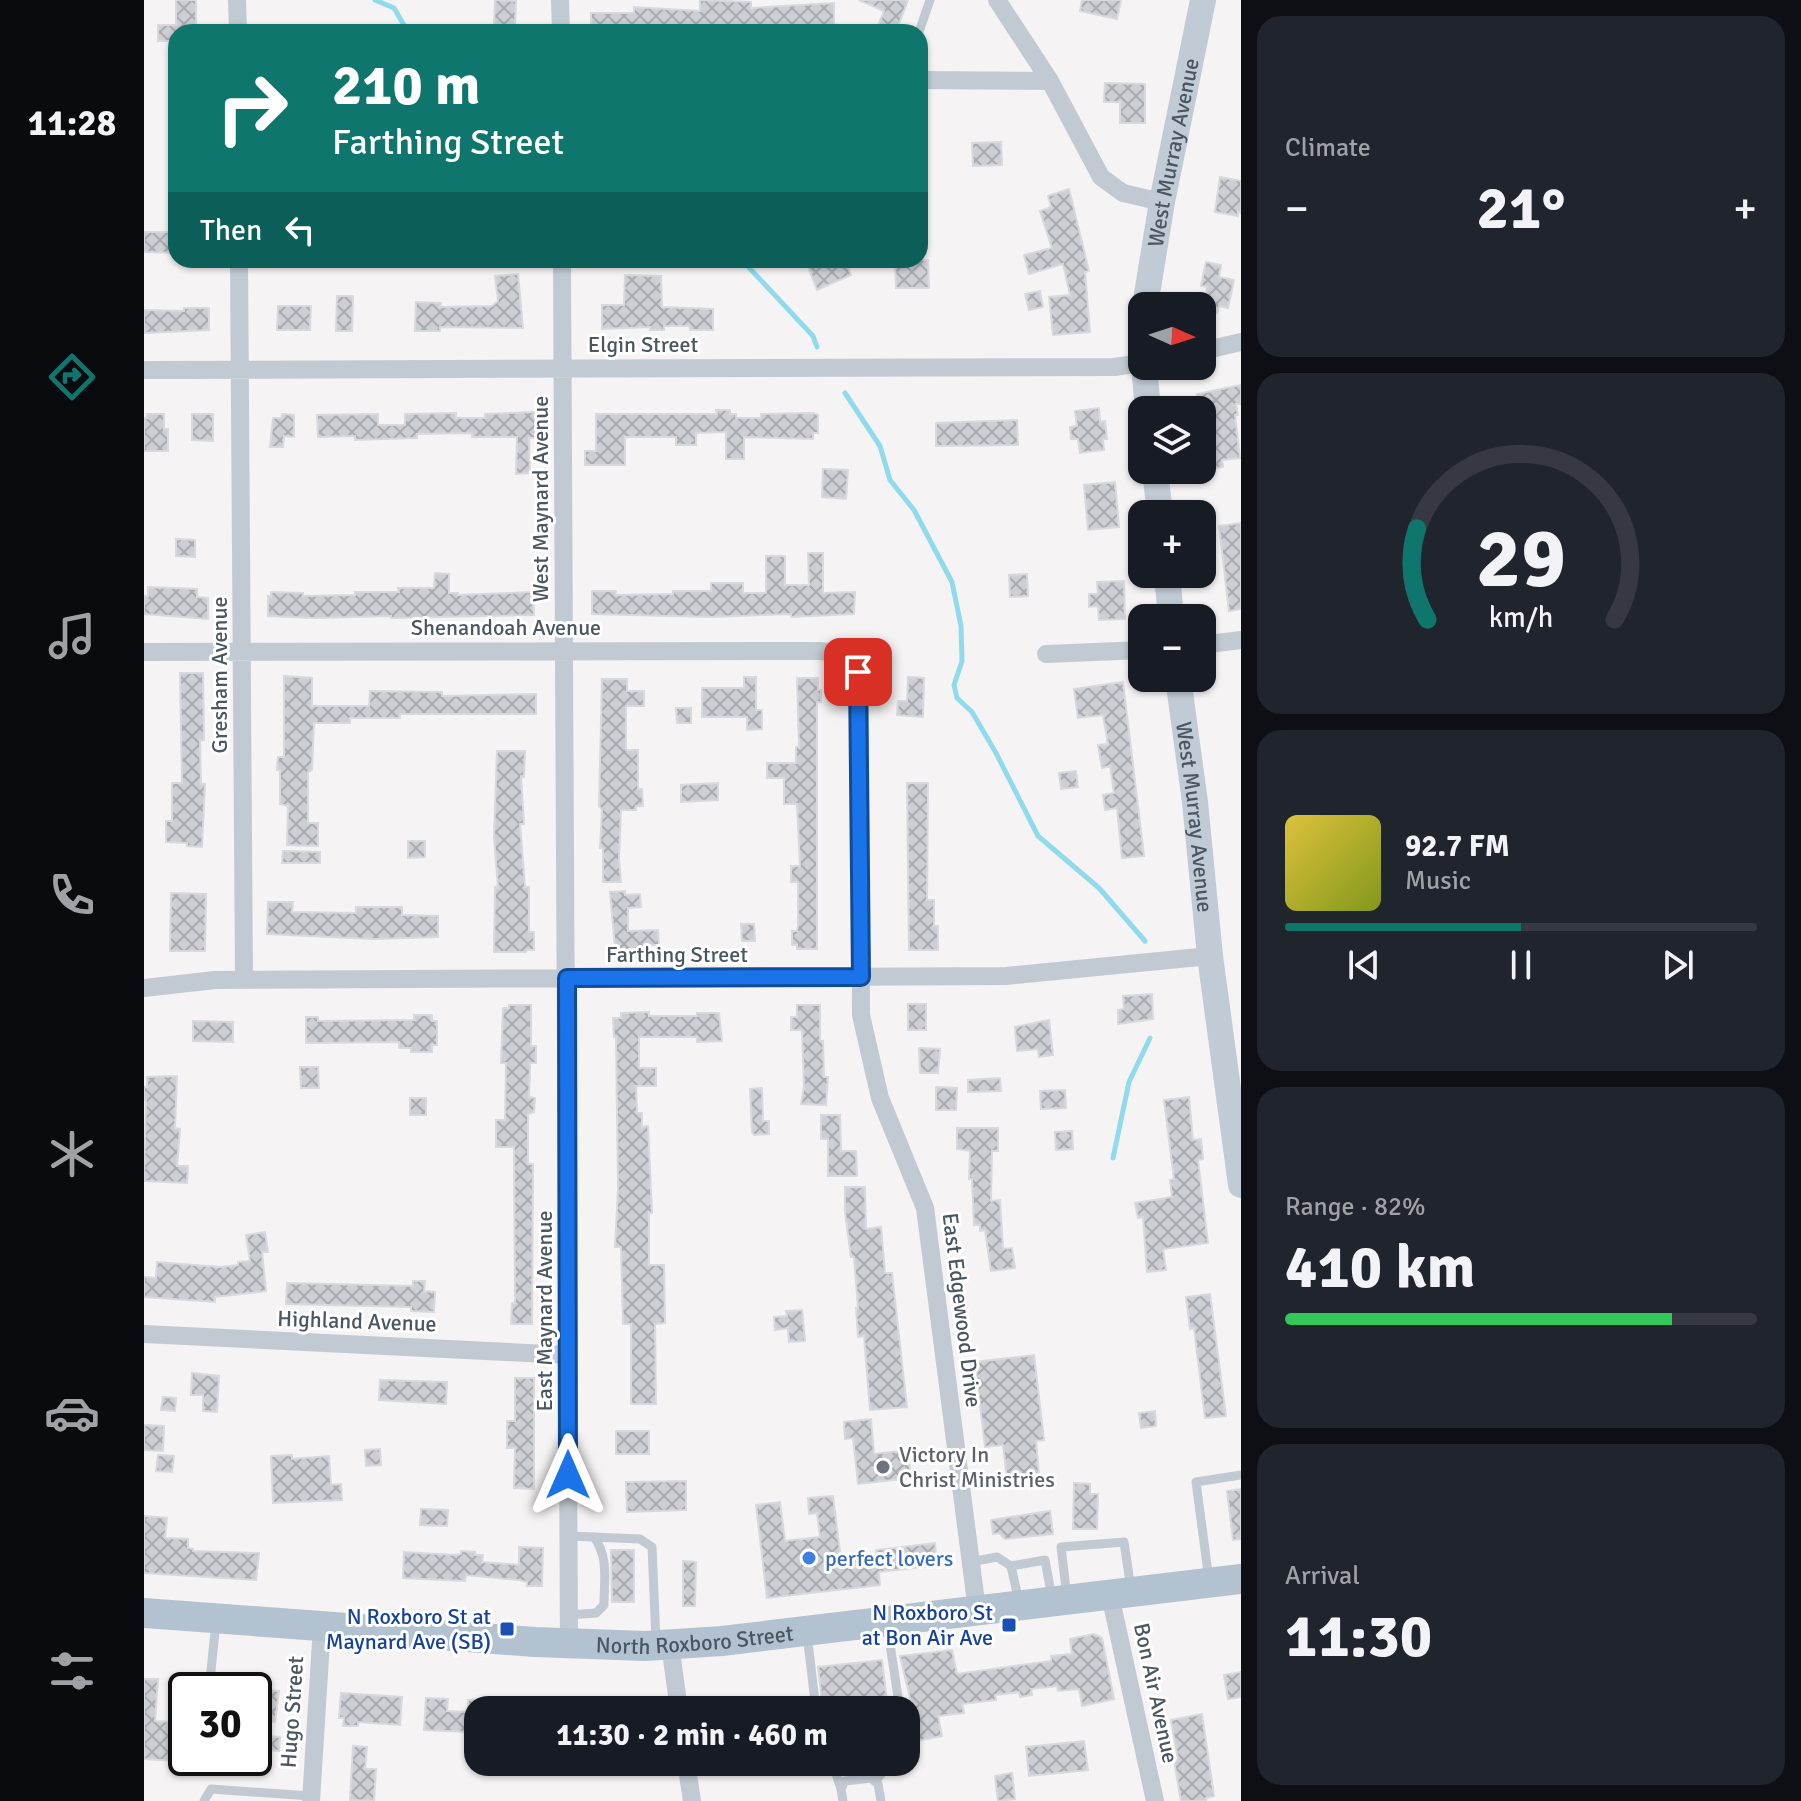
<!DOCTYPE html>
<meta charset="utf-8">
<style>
body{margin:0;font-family:Signika,sans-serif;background:#20242c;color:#f1f3f6;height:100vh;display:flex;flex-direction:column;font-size:30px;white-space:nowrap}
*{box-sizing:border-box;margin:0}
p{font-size:26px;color:#9ea1a6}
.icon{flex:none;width:44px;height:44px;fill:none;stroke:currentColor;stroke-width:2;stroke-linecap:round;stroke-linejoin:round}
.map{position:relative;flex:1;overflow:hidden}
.drawer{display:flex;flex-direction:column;gap:16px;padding:16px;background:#0d0f14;width:560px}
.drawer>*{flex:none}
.top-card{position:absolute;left:24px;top:24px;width:760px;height:244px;border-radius:24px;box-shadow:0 2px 6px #0004;background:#0f766e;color:#fff;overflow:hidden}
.needle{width:52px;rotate:93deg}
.controls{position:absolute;left:984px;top:292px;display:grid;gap:16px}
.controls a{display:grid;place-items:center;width:88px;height:88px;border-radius:16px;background:#171b24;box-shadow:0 2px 6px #0004;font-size:40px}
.speed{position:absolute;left:24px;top:1672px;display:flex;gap:16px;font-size:40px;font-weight:700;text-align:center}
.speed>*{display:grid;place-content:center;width:104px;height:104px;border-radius:50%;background:#171b24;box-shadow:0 2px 6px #0004;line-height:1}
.speed .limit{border:4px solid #111;border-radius:12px;background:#fff;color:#111}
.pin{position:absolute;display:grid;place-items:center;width:68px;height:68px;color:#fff;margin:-34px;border-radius:16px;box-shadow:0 4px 12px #0006}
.me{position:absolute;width:88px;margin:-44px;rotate:0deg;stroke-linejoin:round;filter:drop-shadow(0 0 6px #0008)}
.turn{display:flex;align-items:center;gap:28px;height:168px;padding:0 32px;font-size:36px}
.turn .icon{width:104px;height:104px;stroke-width:2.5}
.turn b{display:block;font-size:56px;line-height:68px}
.then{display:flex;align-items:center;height:76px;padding:0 32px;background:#0003;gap:16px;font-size:30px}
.big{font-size:60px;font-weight:700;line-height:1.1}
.drawer .card{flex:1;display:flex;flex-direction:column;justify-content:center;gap:12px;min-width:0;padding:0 28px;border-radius:24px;background:#20242c}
.drawer .dial{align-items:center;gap:0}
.dial svg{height:208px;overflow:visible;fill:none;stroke:#363941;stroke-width:7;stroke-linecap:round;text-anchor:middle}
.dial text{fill:#f1f3f6;stroke:none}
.song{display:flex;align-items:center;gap:24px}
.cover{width:96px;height:96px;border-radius:12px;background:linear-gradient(135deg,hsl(50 70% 55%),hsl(70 70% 35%))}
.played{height:8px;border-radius:4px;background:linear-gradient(90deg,#0f766e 50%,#363941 50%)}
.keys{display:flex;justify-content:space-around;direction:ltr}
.heat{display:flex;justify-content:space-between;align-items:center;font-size:44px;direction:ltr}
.charge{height:12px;border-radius:6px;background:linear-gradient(90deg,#34c759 82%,#363941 0)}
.trip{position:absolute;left:320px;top:1696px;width:456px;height:80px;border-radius:24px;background:#171b24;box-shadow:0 2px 6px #0004;font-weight:700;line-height:80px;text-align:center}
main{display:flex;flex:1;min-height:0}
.menu{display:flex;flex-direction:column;width:144px;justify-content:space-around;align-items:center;background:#090b0e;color:#9ea1a6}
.menu .icon{width:56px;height:56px}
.menu .active{color:#0f766e}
.menu b{font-size:36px;color:#f1f3f6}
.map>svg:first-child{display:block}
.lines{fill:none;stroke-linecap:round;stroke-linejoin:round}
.stream{stroke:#90daee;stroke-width:5}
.building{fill:url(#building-cross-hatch);stroke:#d7d9de;stroke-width:2}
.lane{stroke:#c1cad2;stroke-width:9}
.street{stroke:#c1cad2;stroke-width:18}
.secondary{stroke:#c1cbd6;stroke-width:26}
.primary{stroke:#b3c2d1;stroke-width:30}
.route-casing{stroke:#114b97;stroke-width:20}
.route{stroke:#1a73e8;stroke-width:14}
.worship-dot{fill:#6b7280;stroke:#fff;stroke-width:3}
.shop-dot{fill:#3f7fe0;stroke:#fff;stroke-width:3}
.transit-dot{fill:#1a4fb4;stroke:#fff;stroke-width:3}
.labels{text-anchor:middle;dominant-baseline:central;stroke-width:6;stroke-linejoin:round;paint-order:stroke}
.street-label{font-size:22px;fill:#4a5661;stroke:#fff}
.worship-label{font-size:22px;fill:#5b616d;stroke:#fff;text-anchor:start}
.shop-label{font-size:22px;fill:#366cbe;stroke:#fff;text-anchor:start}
.transit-label{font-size:22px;fill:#164399;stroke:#fff;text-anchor:end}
</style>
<main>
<nav class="menu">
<b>11:28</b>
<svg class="icon active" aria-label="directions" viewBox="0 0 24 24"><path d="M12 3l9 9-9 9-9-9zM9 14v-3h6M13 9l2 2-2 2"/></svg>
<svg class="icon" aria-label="music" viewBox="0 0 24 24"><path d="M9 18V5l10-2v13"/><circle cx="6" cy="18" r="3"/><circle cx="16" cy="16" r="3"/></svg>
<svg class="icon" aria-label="phone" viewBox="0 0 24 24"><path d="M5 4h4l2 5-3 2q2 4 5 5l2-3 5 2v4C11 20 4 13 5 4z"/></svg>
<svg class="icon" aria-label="climate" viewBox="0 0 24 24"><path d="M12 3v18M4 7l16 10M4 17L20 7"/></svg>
<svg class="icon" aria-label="car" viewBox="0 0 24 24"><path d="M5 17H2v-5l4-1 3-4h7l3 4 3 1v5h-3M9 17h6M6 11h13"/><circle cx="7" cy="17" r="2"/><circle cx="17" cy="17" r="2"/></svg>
<svg class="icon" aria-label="filters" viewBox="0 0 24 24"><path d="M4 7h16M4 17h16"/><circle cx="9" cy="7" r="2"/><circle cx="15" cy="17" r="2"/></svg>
</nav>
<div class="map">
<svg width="1097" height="1801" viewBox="0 0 1097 1801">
<defs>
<pattern id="building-cross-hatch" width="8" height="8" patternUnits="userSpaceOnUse" patternTransform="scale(2)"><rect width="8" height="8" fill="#cdcfd5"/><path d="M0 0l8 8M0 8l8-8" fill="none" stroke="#a8abb0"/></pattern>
</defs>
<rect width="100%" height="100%" fill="#f5f3f3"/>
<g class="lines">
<path class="stream" d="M231,0L250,8L264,32
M598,260L669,336L673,347
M701,393L736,446L746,480L770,510L808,582L817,626L818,661L810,685L813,698L828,712L852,753L894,836L955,888L1001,941
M969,1158L985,1082L1006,1038"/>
</g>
<path class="building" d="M32,0H52V32H32V41H14V25H32Z
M351,0L372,1L371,26H350Z
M556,0L607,2V8L690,3V31H666V28L447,32V13H490V7L556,11Z
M715,0H764L752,32L734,26L740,11Z
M938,0H977L973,19L936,11Z
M961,83L1001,84V123H976V102H960Z
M857,142L858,165L829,166L828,143Z
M1076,177L1097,181V213L1094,212V216L1071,212Z
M925,189L945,271L941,272L946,332L909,335L905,297L926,295L919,264L885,274L880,255L908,248L896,211L907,207L904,196Z
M0,232H32V253L0,252Z
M672,260H701L707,275L673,290L663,264Z
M751,260H784L785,288H752Z
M1062,262L1077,265L1075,277L1090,280L1084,308L1075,306L1073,313L1059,310L1063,287L1057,286Z
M374,274L379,328L296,327V331H271L272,302L297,303L296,307L348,306L354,301L351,276Z
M481,275L517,276L518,307L569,309V330H546V326H520V330H506V327L458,329V305H480Z
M896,291L899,307L885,310L881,294Z
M193,296H209L208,331H192Z
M134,306H167L166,330H133Z
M40,308H65V330L0,333V310L40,311Z
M1097,385V404H1092L1094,415H1091L1096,458L1078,460L1079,467L1066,469L1065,462H1061L1058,440L1065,439L1061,412L1055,410L1053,394Z
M955,408L956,422L961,421L963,439H959L960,450L936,453L934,439H927L926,427L933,426L931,411Z
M572,410H586V414H592V418H617V414L669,413L674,415V433H669V439L600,437V459H582V432L552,433V445H532V437H481V465H441V451H452V414H573Z
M392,412V438H385L386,473L372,474L373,437H328V433L273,434V438L211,440V436L174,437L173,415L234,414V425H261V414L312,413V418H341V414Z
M3,414H20V429H24V451H0V418H3Z
M48,414H69V441L48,440Z
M138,414L150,415V437L140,436L139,447H126L129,418H138Z
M873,420L874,445L792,446V423Z
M679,469L704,470L702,499L678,497Z
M971,482L975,527L944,530L940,485Z
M1097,523V609L1085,611L1075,526Z
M32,539L51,540V557L32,556Z
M664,553H679V593L711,592L710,614L647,617V614L567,617L448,614V591H472V595L529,594V591H567V583H599V593H622V556H641V585H665Z
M291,573L305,574V593H314V595L389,592L390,615L247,618V616L171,618L124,616V596L127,597V592L159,593V596L211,595V592H255L254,588H290Z
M883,574L884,596L866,597L865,575Z
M980,581L981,619L955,620L954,606L945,607V594H954L953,582Z
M4,587L53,589V597L64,598V619L0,614V596H4Z
M36,673H59L60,740H56L57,784H61L58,847L43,846V843L22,842V821H28V783H38Z
M140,676L168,678V706H225L226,691L298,692V696L392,694V714H256V718H206V723H170L168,770L164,772V823H174V846L143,845L144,806L136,804V770H133L134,757H140Z
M600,677H612V710H618V729L603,730V717H558V688H600Z
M764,677L780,678L779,717L753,715L754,701H763Z
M653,678H674V690H677V702H673V949H653V945H648V931H653L654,926V882H647V866H656L653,804H640V778H623V763H652V747H655Z
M458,679H483V691H500V706H482V750H494V789H498L499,806H492V810H477L475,858L477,882H459V848H456L458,810L455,806Z
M979,682L1000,856L978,858L973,808L961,810L959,795L970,793L966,766L958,768L954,745L964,744L959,715L934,718L930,689Z
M532,708H547V723H533Z
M353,751H381L380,777L377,776L380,824H376L381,887H385V932H390V950H383L382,952H350L351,887L354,888L350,837Z
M932,771L934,787L917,789L915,773Z
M574,783V800L537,802V785Z
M763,783H784L783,900H790V926H794V950H765Z
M264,841H281V857L264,858Z
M139,851L176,852V863H138Z
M481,891V895L496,894L497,907L484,908V931L514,930L515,945H506L507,955L472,959L466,892Z
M27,893L62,894L61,951H26Z
M124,902H149L148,912L212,913V907H258V915L294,916V937L229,939L123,934Z
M597,924H610L611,941H598Z
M1008,994L1009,1019L974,1024V1010L980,1009L979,996Z
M764,1004H782V1030H764Z
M365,1005H387V1046H392V1063H386V1069L385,1097L391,1098L390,1112L384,1114V1164H389L388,1324H367L368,1303H371L370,1147H352V1120H361L362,1063H357L359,1008H365Z
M653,1005H676V1041H679L680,1077H684L682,1105L657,1104L660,1087L658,1030H647V1017H653Z
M505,1012V1016H553V1013H575L578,1041L553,1042V1037H495V1068H512V1086H492L493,1113H498V1127L504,1126L508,1213H505V1265H520L521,1323L511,1324L512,1404H487V1324H479L477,1247H471L474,1188L472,1037H470L469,1018H477V1013Z
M270,1015H288V1021H293V1045H288V1052H267V1048H255V1042L162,1043V1017H174V1021L270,1020Z
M905,1020L909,1055L895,1057L894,1049L873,1051L871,1027Z
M49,1021L89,1022V1042L49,1041Z
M775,1048L796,1049L794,1073H776Z
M156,1067H174L175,1088H157Z
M33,1076L31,1128L36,1129L33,1166H44L43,1183L0,1181L2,1100H0V1087H3V1077Z
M856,1078L857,1091L824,1092V1080Z
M792,1087L813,1088L812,1110H792Z
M618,1088L619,1121H625V1134L610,1135L608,1132L606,1089Z
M921,1090L922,1108L897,1109L896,1091Z
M1045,1097L1049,1140L1057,1139L1059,1159L1054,1160L1064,1243L1019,1249L1022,1270L1003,1272L999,1217L994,1218L991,1203L1028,1197L1026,1180L1030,1179L1020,1100Z
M266,1098H282V1115H266Z
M677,1115H696L697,1151H712L713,1176H684V1139H677Z
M813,1128H854V1151H848L847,1201L856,1200L859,1249L868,1248L871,1268L847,1271L841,1230L836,1231V1225H830L828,1179H825L826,1151L813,1149Z
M928,1131L929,1149L912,1150L911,1132Z
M701,1187H721L722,1229L737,1227L741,1273H748L763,1407L726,1410L720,1336L714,1337L712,1308H714L710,1257H707L701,1212Z
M121,1232L124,1252H118L122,1291L71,1297V1302L0,1297V1277L12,1278L13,1262L76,1267L94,1265V1262L106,1261L102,1235Z
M269,1281H281L280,1291L291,1292L290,1312L267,1311V1307L142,1304L143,1283L269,1286Z
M1066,1294L1082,1416L1061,1418L1050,1328L1046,1329L1042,1297Z
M658,1310L661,1341L645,1342L644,1328L631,1330L630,1317L643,1316L642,1311Z
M890,1355L900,1440L892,1441L895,1474L891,1475L892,1480L868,1483V1478H863L859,1445L841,1447L831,1362Z
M48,1373L75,1376L73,1412L59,1411V1395H47Z
M371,1378H390V1489L370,1488L371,1448H363V1421H371Z
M236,1380L303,1382L302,1404L235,1400Z
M19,1397L32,1398L31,1411L17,1410Z
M1011,1411L1012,1426L997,1428L995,1413Z
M727,1419L730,1454L764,1450L767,1478L714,1484L709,1438L701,1439L700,1422Z
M0,1425L20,1426L19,1451L0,1450Z
M472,1431H505V1454H472Z
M236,1449L237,1465L222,1466L221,1450Z
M14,1455L30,1456L28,1472L12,1471Z
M148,1455V1459L185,1456L187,1485L197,1484L198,1500L129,1503L127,1456Z
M542,1481V1510L483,1512L482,1482Z
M930,1483L946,1484V1494H954L953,1529H929Z
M1097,1489V1539L1089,1540L1083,1491Z
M689,1496L697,1560L733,1556L732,1550L791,1543L793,1565L735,1572L736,1585L623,1598L612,1505L636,1502L641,1541L676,1537L673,1513L665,1514L664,1498Z
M277,1509L304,1510L303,1526L276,1525Z
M906,1511L909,1534L861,1539L855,1533L849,1534L847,1520Z
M0,1516L23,1518L21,1538L44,1539V1548L49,1549V1551L115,1553L112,1580L0,1573Z
M375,1547L399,1548L398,1586H383V1582L375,1580L322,1575L321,1581L259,1578L260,1552L312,1555L317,1554V1551L331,1552V1555H339L338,1562L375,1565Z
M467,1550H490V1602H468Z
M539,1561L552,1562L551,1606H539Z
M950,1634L958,1638L970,1699L938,1706L935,1689L914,1691L913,1686L887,1689L888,1695L876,1697L875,1692L851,1695L852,1700L818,1704L820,1713L794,1716L798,1736L773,1741L769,1724L772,1723L756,1656L808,1650L813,1674L907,1661V1656L928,1654L926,1639Z
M738,1660L744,1710H679L674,1667Z
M1097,1672V1697L1084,1699L1080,1675Z
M0,1679H14L11,1721L30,1722L28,1761L0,1759Z
M110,1689L135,1691L131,1722L110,1721Z
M197,1693L258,1697L256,1725L214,1722V1726H199L200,1718H195Z
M448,1697H487V1710H448Z
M282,1698L304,1699L303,1711L325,1712L324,1732L280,1730Z
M364,1698V1710H324V1700Z
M1058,1714L1070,1796L1062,1798V1801H1037L1030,1761L1034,1760L1027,1720Z
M121,1736L136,1737L135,1751L120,1750Z
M940,1741L944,1770L885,1776L882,1747Z
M209,1746L223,1747L221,1769H232L230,1801L206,1800Z
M868,1773L871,1799L854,1801L851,1776Z"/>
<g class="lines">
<path class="lane" d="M775,32L786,0
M425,1536L496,1539L508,1547L512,1641
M826,1562L853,1557L867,1566L901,1560L908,1598
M867,1566L875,1602
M1065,1580L1052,1482L1097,1475
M923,1597L917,1547L980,1542L987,1589
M425,1615L452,1613L460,1605C460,1581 465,1557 450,1537
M743,1625L756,1710
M663,1634L672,1710
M65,1690L72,1622
M688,1762L697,1789
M732,1780L748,1762
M60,1801L67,1789L167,1796
M699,1801L697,1789L701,1781L727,1778L734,1784L737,1801"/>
<path class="street" d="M93,0L94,32
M416,0L417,32
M853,0L906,81L957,177L979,193L1018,202
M776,80L906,81
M95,260L100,980
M418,260L425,1644
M1058,351L1097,342
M0,370L970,367L998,363
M1058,645L1097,640
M0,652L676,651L701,654L710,660L716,685L717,1015L736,1098L781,1208L833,1610
M902,654L998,650
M0,988L71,980L862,976L1066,956
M0,1334L424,1355
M966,1595L1011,1801
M526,1644L535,1710
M542,1762L548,1801
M167,1801L178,1626"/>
<g class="secondary">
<path id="s1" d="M1001,306L1018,202L1059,0"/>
<path d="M1000,366L1004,410"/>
<path d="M1011,470L1016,514"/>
<path d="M1023,574L1027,618"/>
<path id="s2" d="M1034,678L1051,802L1066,956L1097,1185"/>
</g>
<path class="primary" id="s3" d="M0,1613L391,1642L501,1646L578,1641L1097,1579"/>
</g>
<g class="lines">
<defs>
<path id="route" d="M424,1475L423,978L717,977L714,672"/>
</defs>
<use href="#route" class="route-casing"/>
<use href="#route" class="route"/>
</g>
<circle class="worship-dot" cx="739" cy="1467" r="8"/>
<circle class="shop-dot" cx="665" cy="1558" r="8"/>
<g class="transit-dot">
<rect x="857" y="1617" width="16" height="16" rx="4"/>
<rect x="355" y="1621" width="16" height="16" rx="4"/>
</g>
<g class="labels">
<g class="street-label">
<text stroke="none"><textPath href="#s1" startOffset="156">West Murray Avenue</textPath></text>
<text x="499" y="344">Elgin Street</text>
<text transform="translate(396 499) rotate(-90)">West Maynard Avenue</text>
<text x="362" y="627">Shenandoah Avenue</text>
<text transform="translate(75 675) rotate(-90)">Gresham Avenue</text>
<text stroke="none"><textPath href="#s2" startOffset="140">West Murray Avenue</textPath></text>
<text x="533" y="954">Farthing Street</text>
<text transform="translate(818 1310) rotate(83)">East Edgewood Drive</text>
<text transform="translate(400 1311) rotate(-90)">East Maynard Avenue</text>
<text transform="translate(213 1321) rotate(2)">Highland Avenue</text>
<text stroke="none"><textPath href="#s3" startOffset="552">North Roxboro Street</textPath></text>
<text transform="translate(1012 1693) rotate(78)">Bon Air Avenue</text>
<text transform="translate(148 1712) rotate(-86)">Hugo Street</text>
</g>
<g class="worship-label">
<text x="755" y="1454">Victory In<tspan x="755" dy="25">Christ Ministries</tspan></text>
</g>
<g class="shop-label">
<text x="681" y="1558">perfect lovers</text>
</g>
<g class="transit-label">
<text x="849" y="1612">N Roxboro St<tspan x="849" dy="25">at Bon Air Ave</tspan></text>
<text x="347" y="1616">N Roxboro St at<tspan x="347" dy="25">Maynard Ave (SB)</tspan></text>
</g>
</g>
</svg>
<div class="controls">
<a><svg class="needle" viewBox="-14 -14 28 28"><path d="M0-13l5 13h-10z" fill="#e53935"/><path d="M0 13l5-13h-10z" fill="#9ea1a6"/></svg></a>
<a><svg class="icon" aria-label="layers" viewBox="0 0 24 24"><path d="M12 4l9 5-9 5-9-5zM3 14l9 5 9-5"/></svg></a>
<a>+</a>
<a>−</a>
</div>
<div class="speed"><div class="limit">30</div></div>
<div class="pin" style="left:714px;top:672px;background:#d93025"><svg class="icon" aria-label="arrive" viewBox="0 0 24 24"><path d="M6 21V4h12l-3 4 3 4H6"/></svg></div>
<svg class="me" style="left:424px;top:1475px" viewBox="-20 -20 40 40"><path d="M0-17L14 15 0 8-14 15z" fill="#1a73e8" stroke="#fff" stroke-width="4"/></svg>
<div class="trip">11:30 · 2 min · 460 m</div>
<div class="top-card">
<div class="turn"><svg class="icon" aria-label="right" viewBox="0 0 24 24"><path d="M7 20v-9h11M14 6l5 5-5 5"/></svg><div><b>210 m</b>Farthing Street</div></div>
<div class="then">Then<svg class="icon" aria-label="left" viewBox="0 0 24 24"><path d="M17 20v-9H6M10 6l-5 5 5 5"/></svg></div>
</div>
</div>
<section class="drawer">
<div class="card"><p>Climate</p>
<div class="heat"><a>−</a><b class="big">21°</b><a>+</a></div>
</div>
<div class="card dial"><svg viewBox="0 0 100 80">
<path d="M14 69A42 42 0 1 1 86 69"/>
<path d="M14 69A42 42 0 0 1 10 34" stroke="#0f766e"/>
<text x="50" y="56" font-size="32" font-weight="700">29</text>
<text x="50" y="72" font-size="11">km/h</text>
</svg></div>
<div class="card">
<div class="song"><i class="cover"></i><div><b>92.7 FM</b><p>Music</p></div></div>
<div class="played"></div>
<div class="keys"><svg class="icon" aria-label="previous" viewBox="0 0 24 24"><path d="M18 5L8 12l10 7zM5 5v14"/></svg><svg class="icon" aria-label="pause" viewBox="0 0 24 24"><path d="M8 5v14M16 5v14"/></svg><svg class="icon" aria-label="next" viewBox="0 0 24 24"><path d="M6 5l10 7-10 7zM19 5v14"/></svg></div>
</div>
<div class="card"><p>Range · 82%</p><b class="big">410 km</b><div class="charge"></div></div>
<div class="card"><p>Arrival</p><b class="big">11:30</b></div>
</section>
</main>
